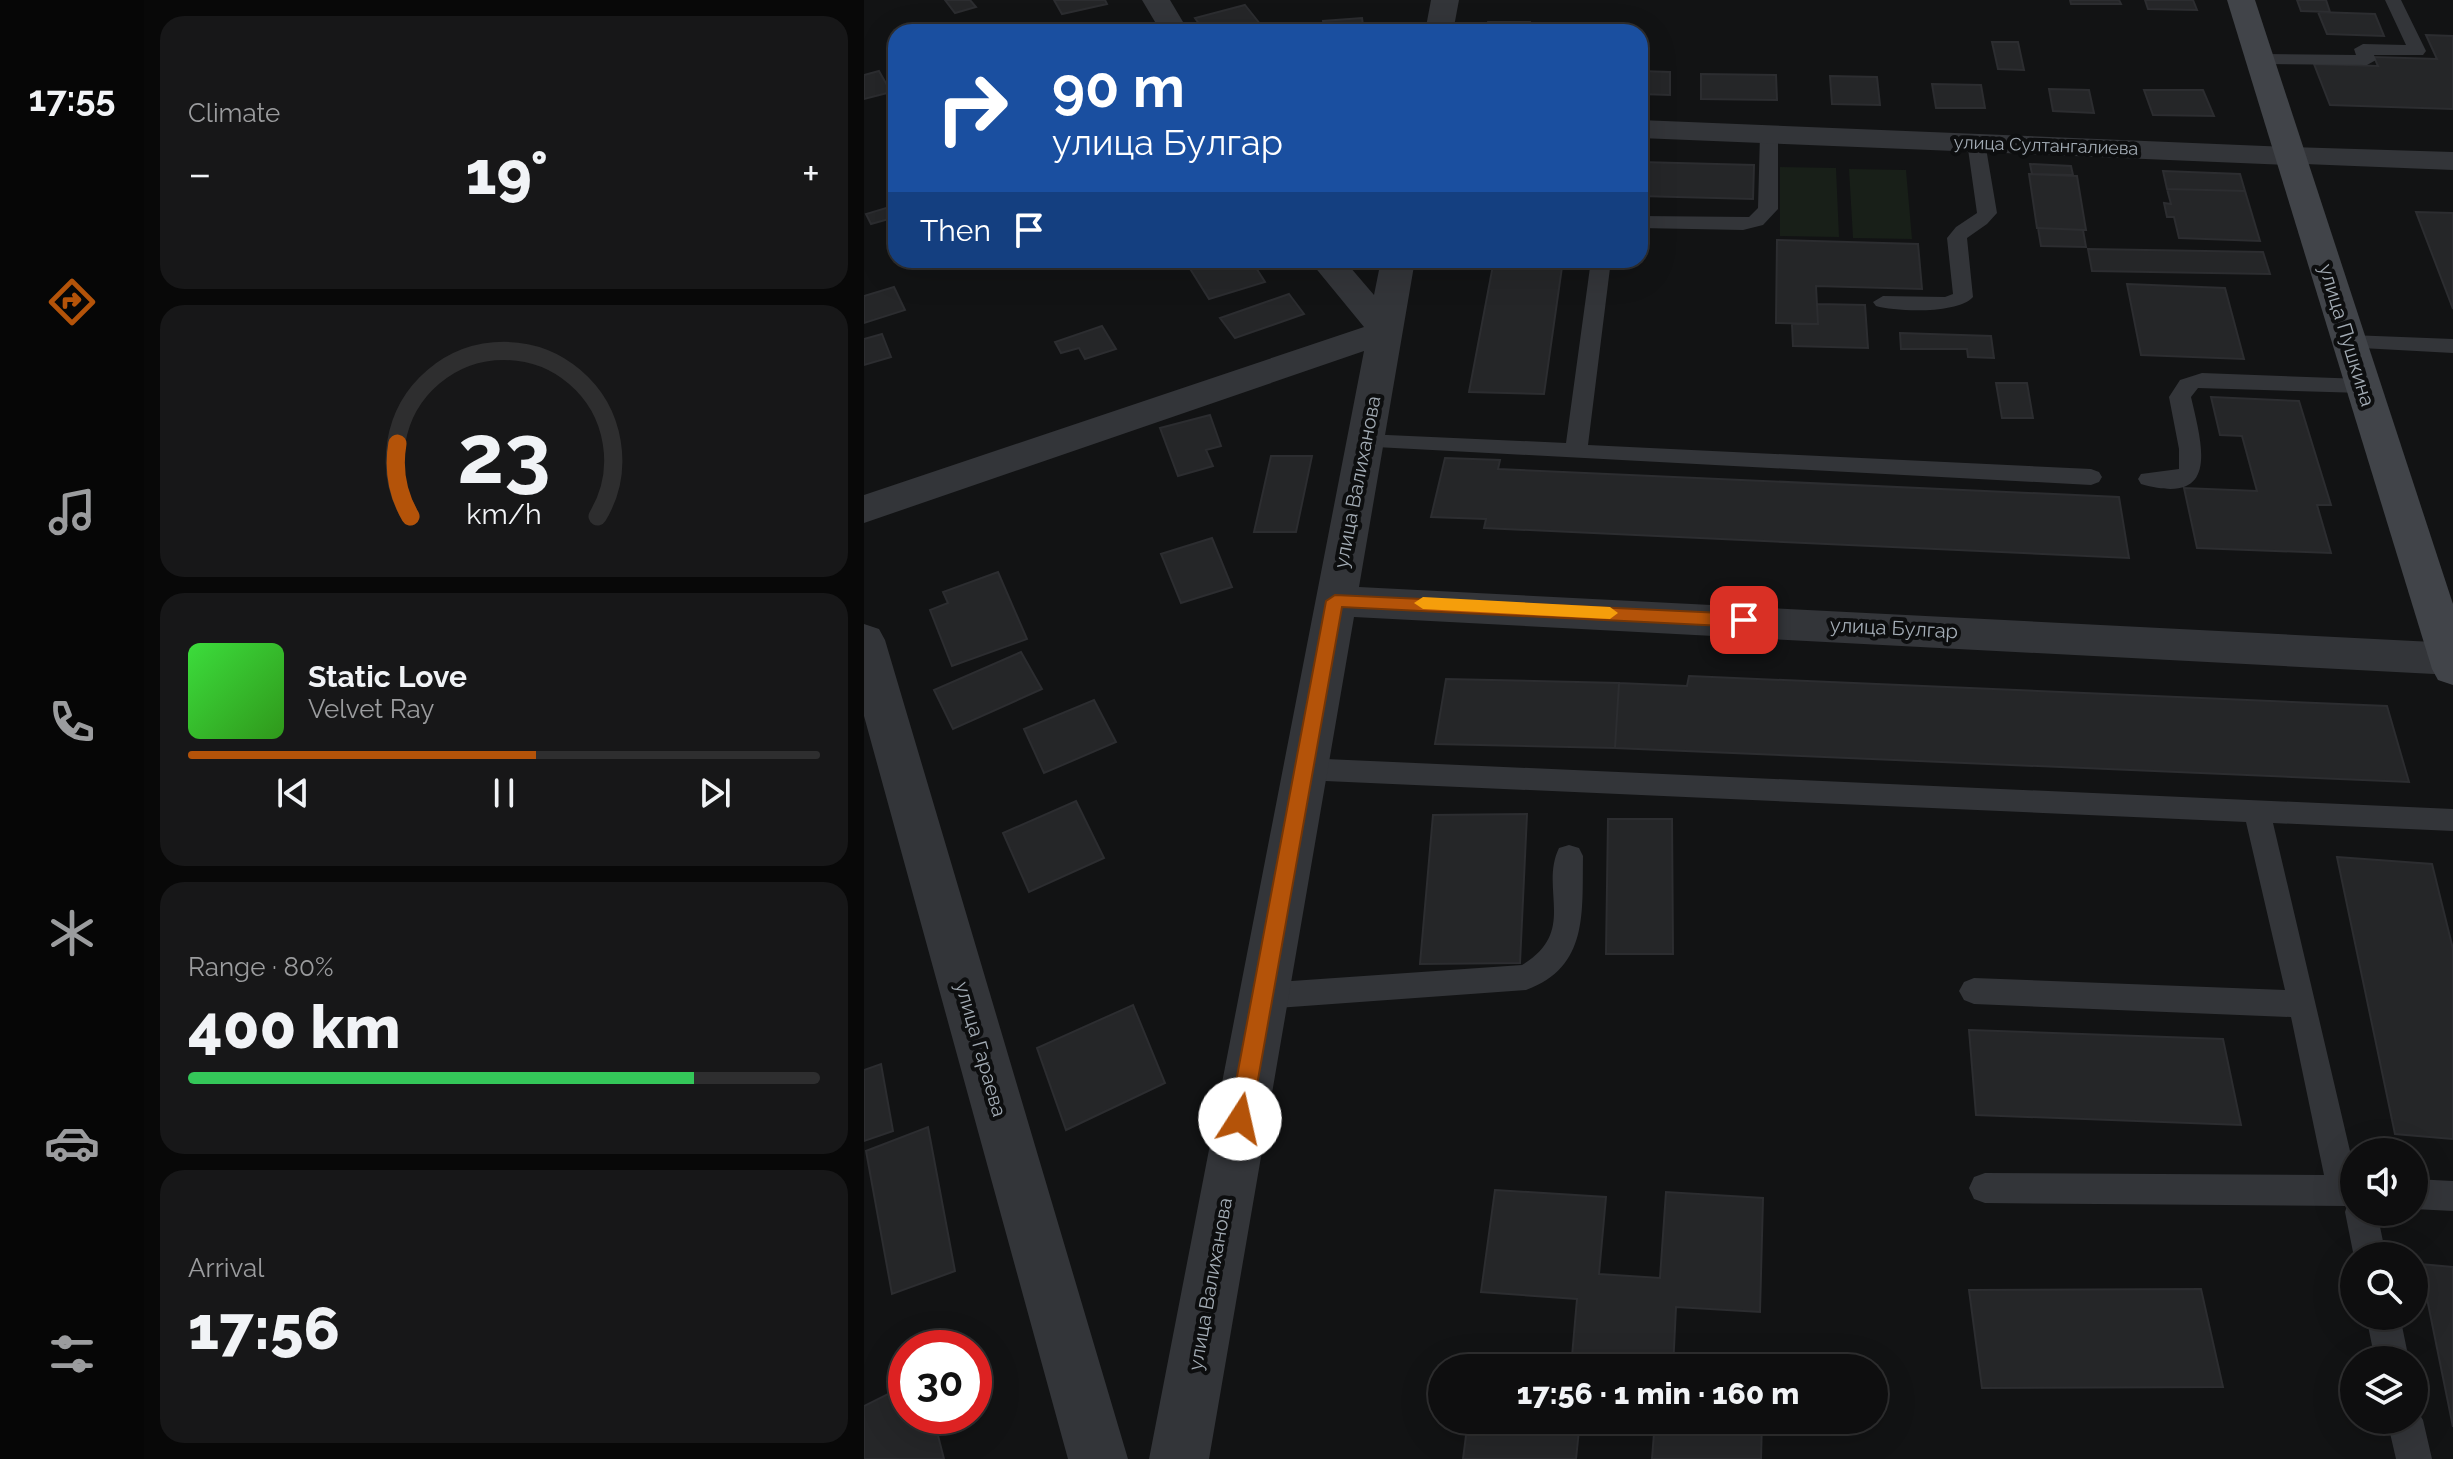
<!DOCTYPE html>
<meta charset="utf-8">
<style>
body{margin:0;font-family:Raleway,sans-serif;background:#171718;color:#f1f3f6;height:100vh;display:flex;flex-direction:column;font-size:30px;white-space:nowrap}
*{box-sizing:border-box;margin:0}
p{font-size:26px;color:#9b9c9e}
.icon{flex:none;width:44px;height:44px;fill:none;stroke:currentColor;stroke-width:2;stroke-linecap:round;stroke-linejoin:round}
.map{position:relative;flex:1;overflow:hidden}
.drawer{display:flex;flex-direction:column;gap:16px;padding:16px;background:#080808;width:720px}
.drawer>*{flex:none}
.banner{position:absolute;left:24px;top:24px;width:760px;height:244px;border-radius:24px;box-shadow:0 8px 32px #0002,0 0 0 2px #2e2e2f;background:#1a4fa0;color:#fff;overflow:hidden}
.controls{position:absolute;left:1476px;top:1138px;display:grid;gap:16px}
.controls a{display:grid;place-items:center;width:88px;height:88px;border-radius:50%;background:#0e0e0f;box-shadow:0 8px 32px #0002,0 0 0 2px #2e2e2f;font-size:40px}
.speed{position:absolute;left:24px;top:1330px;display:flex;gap:16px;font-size:40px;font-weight:700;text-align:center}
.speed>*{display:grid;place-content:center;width:104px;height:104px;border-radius:50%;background:#0e0e0f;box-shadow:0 8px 32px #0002,0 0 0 2px #2e2e2f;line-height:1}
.speed .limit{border:12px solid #d22;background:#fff;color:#111}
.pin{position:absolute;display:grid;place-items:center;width:68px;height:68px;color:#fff;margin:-34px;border-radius:16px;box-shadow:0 4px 12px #0006}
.me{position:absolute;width:88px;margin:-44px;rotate:10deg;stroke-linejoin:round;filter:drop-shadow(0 0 6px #0008)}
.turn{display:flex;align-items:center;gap:28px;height:168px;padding:0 32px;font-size:36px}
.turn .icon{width:104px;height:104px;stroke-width:2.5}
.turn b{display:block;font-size:56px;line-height:68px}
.then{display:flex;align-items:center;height:76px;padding:0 32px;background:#0003;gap:16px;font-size:30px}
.big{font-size:60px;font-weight:800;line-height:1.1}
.drawer .tile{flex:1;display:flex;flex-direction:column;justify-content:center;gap:12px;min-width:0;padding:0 28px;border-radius:24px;background:#171718}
.drawer .dial{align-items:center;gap:0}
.dial svg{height:208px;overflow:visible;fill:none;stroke:#2e2e2f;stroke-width:7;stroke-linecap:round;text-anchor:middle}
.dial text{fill:#f1f3f6;stroke:none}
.song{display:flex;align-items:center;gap:24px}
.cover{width:96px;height:96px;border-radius:12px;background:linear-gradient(135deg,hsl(120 70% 55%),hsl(110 70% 35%))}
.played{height:8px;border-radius:4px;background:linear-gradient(90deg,#b45309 55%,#2e2e2f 55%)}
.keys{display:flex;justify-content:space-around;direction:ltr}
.heat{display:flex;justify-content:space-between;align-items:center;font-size:44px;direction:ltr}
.charge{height:12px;border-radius:6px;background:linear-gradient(90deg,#34c759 80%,#2e2e2f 0)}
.trip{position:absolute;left:564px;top:1354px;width:460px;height:80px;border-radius:40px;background:#0e0e0f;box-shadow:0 8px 32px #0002,0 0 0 2px #2e2e2f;font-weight:800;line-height:80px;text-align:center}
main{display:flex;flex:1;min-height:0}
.menu{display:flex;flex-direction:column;width:144px;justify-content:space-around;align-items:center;background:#060606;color:#9b9c9e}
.menu .icon{width:56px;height:56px}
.menu .selected{color:#b45309}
.menu b{font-size:36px;color:#f1f3f6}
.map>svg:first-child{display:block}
.green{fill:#181f18}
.building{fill:#252628;stroke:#2c2d30;stroke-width:2}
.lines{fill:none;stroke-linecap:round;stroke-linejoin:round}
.service{fill:#333539;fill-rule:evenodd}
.minor{fill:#333539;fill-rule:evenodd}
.tertiary{fill:#333539;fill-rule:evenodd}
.secondary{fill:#414449;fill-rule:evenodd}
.route{fill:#b45309;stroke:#753606;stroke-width:2}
.slow{fill:#f59e0b}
.labels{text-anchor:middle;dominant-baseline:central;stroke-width:8;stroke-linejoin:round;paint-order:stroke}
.far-street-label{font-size:18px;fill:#a3acb5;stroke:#0d0e0f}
.street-label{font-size:20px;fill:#a3acb5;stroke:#0d0e0f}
</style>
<main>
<nav class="menu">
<b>17:55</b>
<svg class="icon selected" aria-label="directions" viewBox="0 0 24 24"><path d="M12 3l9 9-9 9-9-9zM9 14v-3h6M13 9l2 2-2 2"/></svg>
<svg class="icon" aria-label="music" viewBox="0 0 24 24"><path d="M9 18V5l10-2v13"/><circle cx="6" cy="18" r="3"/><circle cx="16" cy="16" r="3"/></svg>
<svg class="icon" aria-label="phone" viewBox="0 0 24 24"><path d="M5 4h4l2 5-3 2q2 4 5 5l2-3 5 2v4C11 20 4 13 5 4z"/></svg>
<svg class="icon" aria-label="climate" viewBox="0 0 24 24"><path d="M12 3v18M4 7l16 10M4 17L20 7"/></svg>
<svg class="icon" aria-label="car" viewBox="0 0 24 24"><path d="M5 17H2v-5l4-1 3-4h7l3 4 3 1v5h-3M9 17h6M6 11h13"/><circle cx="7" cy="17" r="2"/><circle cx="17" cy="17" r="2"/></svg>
<svg class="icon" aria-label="filters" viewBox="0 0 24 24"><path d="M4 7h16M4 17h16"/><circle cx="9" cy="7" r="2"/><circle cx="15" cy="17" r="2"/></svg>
</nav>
<section class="drawer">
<div class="tile"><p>Climate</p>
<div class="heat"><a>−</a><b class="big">19°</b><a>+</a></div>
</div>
<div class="tile dial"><svg viewBox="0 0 100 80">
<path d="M14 69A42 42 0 1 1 86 69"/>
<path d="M14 69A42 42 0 0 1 9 41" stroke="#b45309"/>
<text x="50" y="56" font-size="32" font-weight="700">23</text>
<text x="50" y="72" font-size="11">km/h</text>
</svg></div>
<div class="tile">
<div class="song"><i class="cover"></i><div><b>Static Love</b><p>Velvet Ray</p></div></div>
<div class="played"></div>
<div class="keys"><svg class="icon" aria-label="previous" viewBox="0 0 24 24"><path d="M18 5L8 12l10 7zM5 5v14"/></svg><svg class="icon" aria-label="pause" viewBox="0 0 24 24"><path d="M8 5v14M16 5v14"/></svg><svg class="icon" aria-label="next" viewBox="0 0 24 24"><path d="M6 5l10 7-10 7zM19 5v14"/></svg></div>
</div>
<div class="tile"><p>Range · 80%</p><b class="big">400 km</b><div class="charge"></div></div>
<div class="tile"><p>Arrival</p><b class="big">17:56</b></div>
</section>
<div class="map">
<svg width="1589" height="1459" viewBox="0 0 1589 1459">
<rect width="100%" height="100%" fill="#121314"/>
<path class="green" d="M916,167L972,168L975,237L916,236Z
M985,169L1042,170L1048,239L989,238Z"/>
<path class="building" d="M81,0H106L112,7L91,13Z
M190,0H241L243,4L198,14Z
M1206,0H1255L1257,4H1207Z
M1281,0H1329L1333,10L1284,9Z
M1433,0H1462L1466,12L1437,11Z
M381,5L396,24L365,32H341L331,18Z
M1454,12L1511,14L1520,36L1463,34Z
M498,18L500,32H460L459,21Z
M624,22H666L665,32H622Z
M240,24L243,29L258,25L262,32H208Z
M1562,35L1589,36V109L1466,105L1450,64L1514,66L1510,57L1573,59Z
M1128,42H1154L1160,70L1134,69Z
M15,71L27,92L0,99V75Z
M776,71L806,72V95L776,94Z
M837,74L912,75L913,100L837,99Z
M966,76L1013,77L1016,105L968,104Z
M1068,84L1117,85L1121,108H1072Z
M1185,89L1225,90L1230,113L1189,111Z
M1280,90H1339L1350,116L1289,115Z
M776,162L890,165L889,199L776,196Z
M1166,164L1207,166L1209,175L1168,174Z
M1299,171L1376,174L1381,191L1303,189Z
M1165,174L1213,176L1222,230L1173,228Z
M1303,189L1381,191L1396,241L1315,238L1310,217H1303L1300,203L1307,204Z
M32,205V217L7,224L2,214Z
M1552,212L1589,213V309Z
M1174,228L1219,230L1222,247L1177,246Z
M913,240L1054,244L1058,289L952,286L954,324L912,323Z
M1224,249L1399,252L1406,274L1228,271Z
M347,260H358L362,266L387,260L401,282L345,299L325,267Z
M630,260H699L680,394L605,392Z
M1263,284L1361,288L1380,359L1277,355Z
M30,287L41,310L0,323V296Z
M425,294L440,314L371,338L356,318Z
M953,304L1001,305L1004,348L929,346L928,324H954Z
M238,326L252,349L221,359L215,348L197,353L191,342Z
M1036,333L1127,336L1130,358L1104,357L1103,349H1037Z
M18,334L27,357L0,365V339Z
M1132,383H1163L1169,418H1138Z
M1347,397L1435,401L1467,505H1453L1467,553L1333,548L1320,488L1393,491L1378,436L1356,435Z
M346,415L357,446L342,450L349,466L314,476L296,428Z
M407,456H448L432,532H390Z
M581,458L636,460L634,469L1255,497L1265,558L620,528L622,519L567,517Z
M348,538L368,587L317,603L297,554Z
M134,572L163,639L88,666L66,610L84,603L79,592Z
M157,652L178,689L89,729L70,690Z
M825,676L1523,706L1545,782L751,748L755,683L823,686Z
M582,679L755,683L751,748L571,744Z
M230,700L252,742L180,773L160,729Z
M212,801L240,858L165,892L139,833Z
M663,814L656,963L556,964L569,815Z
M744,819H808L809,954H742Z
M1473,857L1568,864L1589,949V1139L1531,1134Z
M269,1005L301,1083L202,1130L173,1048Z
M1105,1030L1359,1039L1377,1125L1112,1115Z
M17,1064L29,1131L0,1141V1070Z
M64,1127L91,1271L28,1294L2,1151Z
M631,1190L742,1197L735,1274L796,1278L802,1192L899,1198L896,1312L812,1307L809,1368H707L713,1299L617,1292Z
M1556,1264L1589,1267V1427Z
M1337,1289L1359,1387L1118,1388L1105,1290Z
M42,1385V1416H69L80,1459H0V1406Z
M604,1420H716L712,1459H599Z
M791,1420H898L897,1459H788Z"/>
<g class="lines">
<path class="service" d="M1521,0H1537L1562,51L1559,55H1510L1512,60L1503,65L1397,64L1388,59L1397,54L1492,55L1490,49L1499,44L1542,45Z
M905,129L914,134V209L899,225L879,230L776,228V216L885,217L894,208L896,134Z
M1112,136L1121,142L1133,213L1123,224L1103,238L1109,297C1094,314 1033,312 1012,306L1009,302L1019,296L1081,297L1089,294L1083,238L1092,227L1113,213L1103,142Z
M727,260H747L724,445L1227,469L1235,472L1238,477L1235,482L1227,485L493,446L490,441L493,436L501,434L702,443Z
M1486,335L1589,339V353L1479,347L1476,342Z
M1338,373L1499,379L1507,381L1510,386L1507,391L1499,393L1334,388L1327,397C1338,445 1357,507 1277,484L1274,479L1277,474L1315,469V449L1305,397L1316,380Z
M439,758L1589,809V831L1409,823L1490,1168V1212H1513L1522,1256L1490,1257L1481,1212L1483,1206L1121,1203L1110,1199L1105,1188L1110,1177L1121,1173L1460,1175L1427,1017L1110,1004L1100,1000L1095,991L1100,982L1110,978L1421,990L1382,822L439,780L430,776L426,769L430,762Z
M705,845L715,848L719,856C718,912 725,967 662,990L398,1009L388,1005L383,996L388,987L398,983L658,965C714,932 675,889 695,848Z
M1550,1179L1589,1181V1211L1550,1209Z
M1502,1316H1536L1545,1360H1511Z
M1550,1406L1559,1420L1568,1459H1532L1523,1420H1550Z"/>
<path class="minor" d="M278,0H306L325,32H297Z
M567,0H595L589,32H561Z
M776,120L1427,147L1438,149L1443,156L1438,163L1427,165L776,138Z
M445,260H480L510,295L517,260H551L495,587L1589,643V675L490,617L345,1459H285L500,351L0,523V495L500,327Z
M0,624L15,629L21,640L264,1459H204L0,716Z"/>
<path class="tertiary" d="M1427,147L1589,152V170L1416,163L1411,156L1416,149Z"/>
<path class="secondary" d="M1363,0H1391L1589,604V685L1574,680L1568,669Z"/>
</g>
<path class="route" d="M471,595L880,614L888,620L880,627L478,607L387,1119L383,1126L376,1129L368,1126L365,1119L462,601Z"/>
<path class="slow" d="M559,597L746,607L754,613L746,619L559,609L550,603Z"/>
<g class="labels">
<g class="far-street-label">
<text transform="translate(1182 145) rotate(2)">улица Султангалиева</text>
</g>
<g class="street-label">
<text transform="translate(1483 335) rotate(73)">улица Пушкина</text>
<text transform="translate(493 482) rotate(-79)">улица Валиханова</text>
<text transform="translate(1030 628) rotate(3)">улица Булгар</text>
<text transform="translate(117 1049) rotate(74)">улица Гараева</text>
<text transform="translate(346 1284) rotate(-80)">улица Валиханова</text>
</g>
</g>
</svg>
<div class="controls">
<a><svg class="icon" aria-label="sound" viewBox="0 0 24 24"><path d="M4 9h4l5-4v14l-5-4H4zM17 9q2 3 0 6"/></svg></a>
<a><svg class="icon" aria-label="search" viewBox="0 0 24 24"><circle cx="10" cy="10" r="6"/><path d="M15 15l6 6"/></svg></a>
<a><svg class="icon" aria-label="layers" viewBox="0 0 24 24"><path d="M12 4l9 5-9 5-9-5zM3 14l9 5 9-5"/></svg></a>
</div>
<div class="speed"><div class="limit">30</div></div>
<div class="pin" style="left:880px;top:620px;background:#d93025"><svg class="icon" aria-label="arrive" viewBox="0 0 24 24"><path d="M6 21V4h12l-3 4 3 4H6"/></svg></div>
<svg class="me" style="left:376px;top:1119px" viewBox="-20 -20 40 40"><circle r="19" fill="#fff"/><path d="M0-13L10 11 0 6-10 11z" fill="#b45309"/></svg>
<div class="trip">17:56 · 1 min · 160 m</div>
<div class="banner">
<div class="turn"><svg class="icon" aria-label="right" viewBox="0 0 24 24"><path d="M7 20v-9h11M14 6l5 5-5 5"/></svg><div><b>90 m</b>улица Булгар</div></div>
<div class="then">Then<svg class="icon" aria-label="arrive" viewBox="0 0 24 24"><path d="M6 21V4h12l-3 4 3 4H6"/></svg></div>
</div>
</div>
</main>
